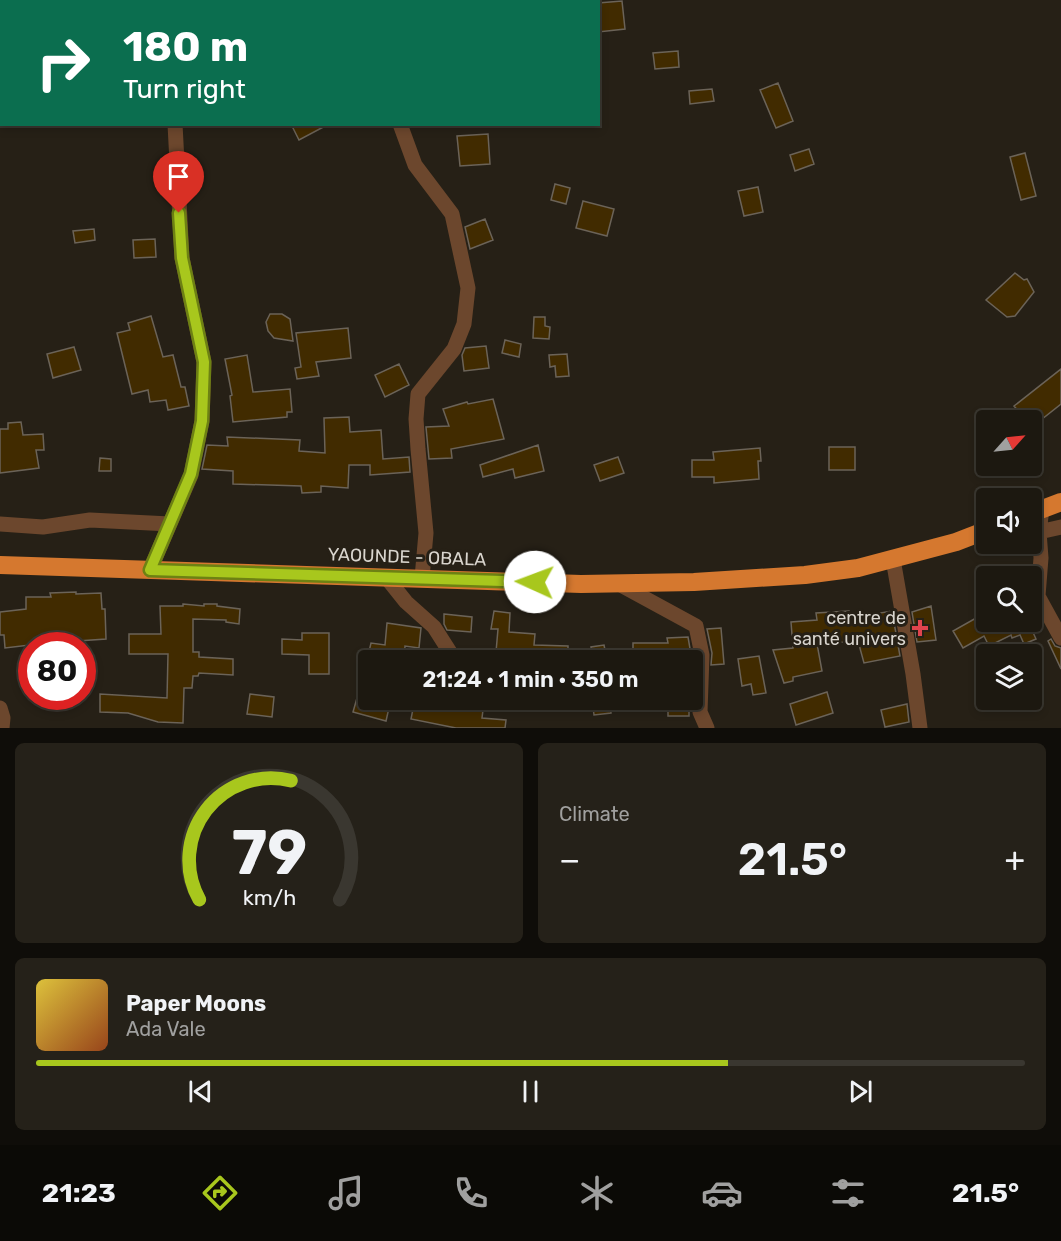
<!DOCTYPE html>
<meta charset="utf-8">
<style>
body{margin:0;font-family:Rubik,sans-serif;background:#252119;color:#f1f3f6;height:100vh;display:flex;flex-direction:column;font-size:22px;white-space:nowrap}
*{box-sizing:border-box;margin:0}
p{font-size:20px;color:#a0a09f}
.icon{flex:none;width:33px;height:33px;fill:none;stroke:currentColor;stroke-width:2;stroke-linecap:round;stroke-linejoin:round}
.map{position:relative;height:728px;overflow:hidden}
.drawer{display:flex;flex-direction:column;gap:15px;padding:15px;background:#0f0d09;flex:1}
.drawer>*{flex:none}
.top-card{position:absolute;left:0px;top:0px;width:600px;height:126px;box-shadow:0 3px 9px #0003,0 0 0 2px #3a3730;background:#0b6e4f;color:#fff;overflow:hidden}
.needle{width:39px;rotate:63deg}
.fabs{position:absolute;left:976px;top:410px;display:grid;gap:12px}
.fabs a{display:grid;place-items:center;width:66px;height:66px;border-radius:6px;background:#1c1810;box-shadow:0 3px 9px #0003,0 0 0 2px #3a3730;font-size:30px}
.speed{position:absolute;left:18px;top:632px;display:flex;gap:12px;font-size:30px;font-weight:700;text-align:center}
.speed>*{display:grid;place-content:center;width:78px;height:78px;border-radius:50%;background:#1c1810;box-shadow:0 3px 9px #0003,0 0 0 2px #3a3730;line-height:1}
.speed .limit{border:9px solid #d22;background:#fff;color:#111}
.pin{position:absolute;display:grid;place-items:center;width:51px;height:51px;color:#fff;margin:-62px -26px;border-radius:50% 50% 50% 0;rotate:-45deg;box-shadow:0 0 6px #0007}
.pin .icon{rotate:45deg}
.me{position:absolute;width:66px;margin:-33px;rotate:272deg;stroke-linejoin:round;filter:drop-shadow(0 0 4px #0008)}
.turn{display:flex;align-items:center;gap:21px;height:126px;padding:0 24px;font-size:27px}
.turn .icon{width:78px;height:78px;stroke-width:2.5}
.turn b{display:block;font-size:42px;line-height:51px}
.big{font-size:45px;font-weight:600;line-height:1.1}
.drawer .card{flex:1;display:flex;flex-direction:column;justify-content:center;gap:9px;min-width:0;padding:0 21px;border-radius:9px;background:#252119}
.drawer .dial{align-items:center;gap:0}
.dial svg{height:156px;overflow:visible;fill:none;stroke:#3a3730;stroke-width:7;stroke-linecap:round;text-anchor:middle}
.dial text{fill:#f1f3f6;stroke:none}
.song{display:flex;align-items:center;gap:18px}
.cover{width:72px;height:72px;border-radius:9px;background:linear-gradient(135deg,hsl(50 70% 55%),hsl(20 70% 35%))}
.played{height:6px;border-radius:3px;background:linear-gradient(90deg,#a8c71d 70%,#3a3730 70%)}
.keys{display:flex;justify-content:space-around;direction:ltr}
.heat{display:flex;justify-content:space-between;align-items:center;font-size:33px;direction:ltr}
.drawer .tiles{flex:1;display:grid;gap:15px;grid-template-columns:1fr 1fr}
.card:last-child{grid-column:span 2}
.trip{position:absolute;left:358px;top:650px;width:345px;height:60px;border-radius:6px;background:#1c1810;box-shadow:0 3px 9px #0003,0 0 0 2px #3a3730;font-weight:600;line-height:60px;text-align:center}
.menu{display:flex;height:96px;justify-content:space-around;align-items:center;background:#0b0a06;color:#a0a09f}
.menu .icon{width:42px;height:42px}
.menu .current{color:#a8c71d}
.menu b{font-size:27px;color:#f1f3f6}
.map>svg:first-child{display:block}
.building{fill:#412b00;stroke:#6b6358;stroke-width:1.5}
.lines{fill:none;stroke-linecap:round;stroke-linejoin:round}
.minor{stroke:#6c472d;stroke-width:15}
.highway{stroke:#d5782f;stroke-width:18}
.route-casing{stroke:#6d8113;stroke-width:15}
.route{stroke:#a8c71d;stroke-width:10}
.health-dot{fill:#e0444e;stroke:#262016;stroke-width:2}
.labels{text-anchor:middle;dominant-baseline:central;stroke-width:6;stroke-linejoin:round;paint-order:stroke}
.street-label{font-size:18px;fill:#d9d5ce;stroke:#262016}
.poi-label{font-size:18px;fill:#d9d5ce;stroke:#262016;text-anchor:end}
</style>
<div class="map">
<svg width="1061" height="728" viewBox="0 0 1061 728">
<rect width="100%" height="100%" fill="#262016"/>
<path class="building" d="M622,1L625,29L598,32V3Z
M678,51L679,67L655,69L653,53Z
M778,83L793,121L776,128L760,90Z
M712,89L714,101L690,104L689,91Z
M291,124H329L299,140Z
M488,134L490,164L460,166L457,136Z
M809,149L814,164L795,171L790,155Z
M1025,153L1036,196L1021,200L1010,157Z
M555,184L570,188L566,204L551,200Z
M758,187L763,212L744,216L738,191Z
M583,201L614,209L607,236L576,228Z
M485,219L493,240L470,249L465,227Z
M94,229L95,240L75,243L73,231Z
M155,239L156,257L134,258L133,240Z
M1015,273L1024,280L1027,279L1034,292L1015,316L1007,317L986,300Z
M270,314H282L290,319L293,341L274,338L268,331L266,322Z
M151,316L163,357L173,355L181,387H185L189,406L168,410L166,400L150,402L148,390L132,394L117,333L130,330L128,323Z
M534,317H545V326L550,327L549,339L533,338Z
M348,328L351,358L316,362L319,376L297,379L295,368L301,367L296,333Z
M505,340L521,344L519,357L502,353Z
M486,346L489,368L464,371L462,355L465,348Z
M74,347L81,370L53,378L47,354Z
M567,354L569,376L556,377L555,366L550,367L549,355Z
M247,355L253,392L290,389L292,412H287V417L233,422L230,396L232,395L225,359Z
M399,364L409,385L385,397L375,375Z
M1061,369V404L1032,427V420H1026L1014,406Z
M493,399L504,439L451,449L452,458L429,459L426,427L449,426L443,409L467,402L468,404Z
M349,417L350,432L381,430L383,459L409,457L410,472L370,475V465H349L348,488L321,486V492L302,493L301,486L233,484V471L202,469L207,445L228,446L227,437L300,440L299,451L325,453L324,418Z
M21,422L23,435L43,434L44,450H36L39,468L0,473V429H8V423Z
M538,445L544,471L515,478L513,469L483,477L480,465Z
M829,447H855V470H829Z
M760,448L761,461H758L759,479L714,483V477H692V460H714L713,452Z
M618,457L624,473L600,481L594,465Z
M100,458L111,459V471H99Z
M76,592V594L101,593L102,609H105L106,639L63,642V645H30L5,648L4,635H0V612L26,609V597H51L50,593Z
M183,604L204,606V604H217V606L240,609L239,624L226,622V620L193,619V652H199V657L233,659V675L199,673L198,676H193L192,688H184L183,723L158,722L128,713L100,712V694L167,698L168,654H129V634H161L160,606H183Z
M931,606L936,640L917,642L912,612Z
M494,611L510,613L509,632L535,634L534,645L568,646V660H537V656L496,652L498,629H491Z
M849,611L850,618L892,611L900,656L864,663L858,641L817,644L822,671L793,677V681L784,683L773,650L793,648L791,622L817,620L816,613Z
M985,613L987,621H989L995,632L1020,621H1028L1036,639L1024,644L1020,635L1012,638L1011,635L989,646L984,636L963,648L953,631Z
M444,614L472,617L471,632L447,630L444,624Z
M387,623L421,628L419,648L405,646L404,660H385L368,656L371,643L385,645Z
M721,628L724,664L711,665L712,653L707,629Z
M302,633H329V674H309V655L282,654V639L302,640Z
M688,637L692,660H633V643H668L667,638Z
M1051,639L1055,646L1061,648V669L1048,641Z
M604,645L607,660H593L591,647Z
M759,656L766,693L753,695L751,684L742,686L738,659Z
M359,691L369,694V699H391L386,721L353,712Z
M827,692L833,713L796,725L790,704Z
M250,694L274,697L272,717L247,714Z
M415,699H445L468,703V707L483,710L482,718L506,720L505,728H456L411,719Z
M592,699H610L611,713L594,715Z
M668,699H689V716H668Z
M907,704L909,722L885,727L881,710Z"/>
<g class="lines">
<path class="minor" d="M144,0L145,2
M473,2L474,0
M400,124L415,165L452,214L468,288L464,324L454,349L418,394L416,419L418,449L426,533L422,578
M1042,509L1039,532L1041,558L1038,596L1061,638
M0,524L43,527L90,520L170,524
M1039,532L1061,527
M893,559L913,674L920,728
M150,570L191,475L202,421L204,362L182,258L175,124
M386,577L406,602L434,627L455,660
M617,583L696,626L702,655L700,712L707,728
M0,708L3,718L2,728"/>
<path class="highway" d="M1032,513L1061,502
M0,565L581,584L694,582L805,575L858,568L956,542L987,530"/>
</g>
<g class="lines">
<defs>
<path id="route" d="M179,213L182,258L204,362L202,421L191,474L150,570L535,582"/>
</defs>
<use href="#route" class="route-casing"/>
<use href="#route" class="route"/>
</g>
<path class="health-dot" d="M917 619h6v6h6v6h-6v6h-6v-6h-6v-6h6z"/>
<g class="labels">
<g class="street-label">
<text transform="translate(407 557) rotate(2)">YAOUNDE - OBALA</text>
</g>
<g class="poi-label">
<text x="906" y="618">centre de<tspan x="906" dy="21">santé univers</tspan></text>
</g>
</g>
</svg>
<div class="fabs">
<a><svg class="needle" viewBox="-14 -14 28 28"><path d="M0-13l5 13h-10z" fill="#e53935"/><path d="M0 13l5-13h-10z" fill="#a0a09f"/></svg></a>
<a><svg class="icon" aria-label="sound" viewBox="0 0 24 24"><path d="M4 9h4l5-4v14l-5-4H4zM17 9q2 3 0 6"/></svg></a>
<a><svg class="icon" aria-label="search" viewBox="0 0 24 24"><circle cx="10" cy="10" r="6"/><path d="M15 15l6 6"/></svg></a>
<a><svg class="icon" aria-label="layers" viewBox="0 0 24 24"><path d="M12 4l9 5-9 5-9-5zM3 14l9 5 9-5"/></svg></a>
</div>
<div class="speed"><div class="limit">80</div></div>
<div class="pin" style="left:179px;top:213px;background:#d93025"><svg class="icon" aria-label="arrive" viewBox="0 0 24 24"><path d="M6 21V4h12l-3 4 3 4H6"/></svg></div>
<svg class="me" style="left:535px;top:582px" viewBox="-20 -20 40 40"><circle r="19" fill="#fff"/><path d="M0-13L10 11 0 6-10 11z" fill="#a8c71d"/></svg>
<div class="trip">21:24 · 1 min · 350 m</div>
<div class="top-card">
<div class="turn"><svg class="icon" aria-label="right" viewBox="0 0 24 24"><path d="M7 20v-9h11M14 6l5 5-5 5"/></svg><div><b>180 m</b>Turn right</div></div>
</div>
</div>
<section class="drawer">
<div class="tiles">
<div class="card dial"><svg viewBox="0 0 100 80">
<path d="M14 69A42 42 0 1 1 86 69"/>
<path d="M14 69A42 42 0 0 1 61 8" stroke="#a8c71d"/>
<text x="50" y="56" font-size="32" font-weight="700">79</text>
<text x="50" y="72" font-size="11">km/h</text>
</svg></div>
<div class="card"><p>Climate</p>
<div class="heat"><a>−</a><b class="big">21.5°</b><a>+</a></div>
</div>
<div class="card">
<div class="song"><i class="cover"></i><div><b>Paper Moons</b><p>Ada Vale</p></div></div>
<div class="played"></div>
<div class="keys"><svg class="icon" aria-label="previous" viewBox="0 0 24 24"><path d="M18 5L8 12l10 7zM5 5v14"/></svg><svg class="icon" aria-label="pause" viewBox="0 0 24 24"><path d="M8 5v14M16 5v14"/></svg><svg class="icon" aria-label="next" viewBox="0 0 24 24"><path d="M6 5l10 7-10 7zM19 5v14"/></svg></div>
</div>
</div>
</section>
<nav class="menu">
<b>21:23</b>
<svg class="icon current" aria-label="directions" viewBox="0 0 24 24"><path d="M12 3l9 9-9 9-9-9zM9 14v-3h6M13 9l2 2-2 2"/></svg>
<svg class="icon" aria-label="music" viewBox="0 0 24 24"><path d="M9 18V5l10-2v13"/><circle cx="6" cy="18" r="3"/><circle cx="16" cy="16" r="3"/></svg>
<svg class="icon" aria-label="phone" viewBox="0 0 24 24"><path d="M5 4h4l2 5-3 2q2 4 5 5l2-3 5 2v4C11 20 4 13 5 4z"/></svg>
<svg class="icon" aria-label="climate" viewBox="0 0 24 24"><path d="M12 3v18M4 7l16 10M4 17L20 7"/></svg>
<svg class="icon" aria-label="car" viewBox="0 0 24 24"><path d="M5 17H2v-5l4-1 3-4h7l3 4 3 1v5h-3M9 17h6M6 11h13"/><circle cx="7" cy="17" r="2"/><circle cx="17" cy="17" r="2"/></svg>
<svg class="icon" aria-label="filters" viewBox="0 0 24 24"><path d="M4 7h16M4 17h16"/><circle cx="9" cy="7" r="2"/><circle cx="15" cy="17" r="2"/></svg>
<b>21.5°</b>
</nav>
